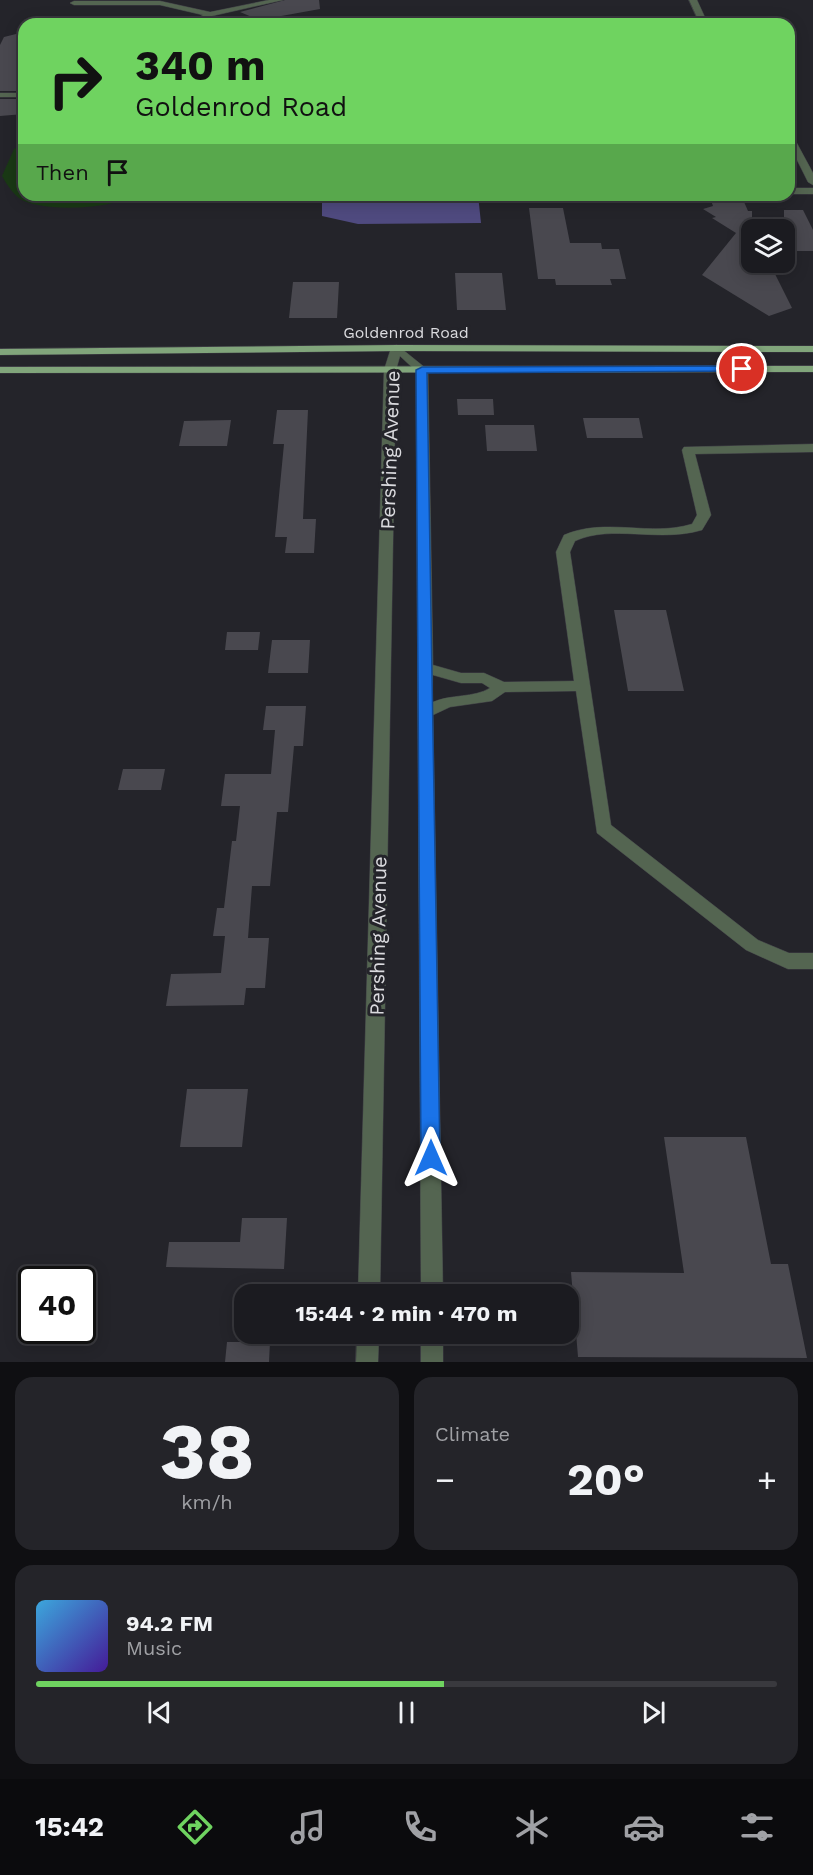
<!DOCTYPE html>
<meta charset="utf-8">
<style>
body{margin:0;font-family:"Work Sans",sans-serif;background:#242429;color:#f1f3f6;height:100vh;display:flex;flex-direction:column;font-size:22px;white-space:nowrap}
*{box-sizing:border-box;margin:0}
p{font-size:20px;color:#a0a1a5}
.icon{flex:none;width:33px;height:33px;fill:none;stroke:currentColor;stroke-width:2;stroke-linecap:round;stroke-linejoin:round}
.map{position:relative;height:1362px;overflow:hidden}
.side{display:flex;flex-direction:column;gap:15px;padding:15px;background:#0f0f12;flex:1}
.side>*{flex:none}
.guide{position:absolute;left:18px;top:18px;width:777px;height:183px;border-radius:18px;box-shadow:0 3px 15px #0003,0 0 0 2px #39393e;background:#6fd360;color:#111;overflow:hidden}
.tools{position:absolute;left:741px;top:219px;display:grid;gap:12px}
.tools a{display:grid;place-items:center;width:54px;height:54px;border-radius:12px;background:#1b1b20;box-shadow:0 3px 15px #0003,0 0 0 2px #39393e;font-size:30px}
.speed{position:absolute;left:18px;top:1266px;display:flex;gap:12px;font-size:30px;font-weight:700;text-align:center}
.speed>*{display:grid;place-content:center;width:78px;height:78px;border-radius:50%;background:#1b1b20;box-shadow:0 3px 15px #0003,0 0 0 2px #39393e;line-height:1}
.speed .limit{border:3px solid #111;border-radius:9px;background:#fff;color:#111}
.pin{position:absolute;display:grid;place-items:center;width:51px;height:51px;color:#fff;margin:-26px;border:3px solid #fff;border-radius:50%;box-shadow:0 2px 6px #0007}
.me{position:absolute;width:66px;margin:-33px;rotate:0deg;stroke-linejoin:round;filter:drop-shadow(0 0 4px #0008)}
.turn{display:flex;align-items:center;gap:21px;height:126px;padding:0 18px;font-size:27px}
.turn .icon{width:78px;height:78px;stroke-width:2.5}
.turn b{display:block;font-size:42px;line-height:51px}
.then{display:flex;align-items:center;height:57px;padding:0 18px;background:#0003;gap:12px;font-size:22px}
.big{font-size:45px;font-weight:700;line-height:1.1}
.side .widget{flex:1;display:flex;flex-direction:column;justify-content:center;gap:9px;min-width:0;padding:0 21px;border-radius:18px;background:#242429}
.side .dial{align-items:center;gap:0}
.dial b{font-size:78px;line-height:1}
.song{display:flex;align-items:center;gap:18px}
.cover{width:72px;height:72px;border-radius:9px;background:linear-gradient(135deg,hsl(200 70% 55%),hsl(260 70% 35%))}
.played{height:6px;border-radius:3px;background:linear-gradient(90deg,#6fd360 55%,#39393e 55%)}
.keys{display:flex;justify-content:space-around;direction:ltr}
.heat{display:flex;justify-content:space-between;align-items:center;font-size:33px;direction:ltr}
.side .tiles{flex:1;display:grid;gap:15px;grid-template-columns:1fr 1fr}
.widget:last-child{grid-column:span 2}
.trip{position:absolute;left:234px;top:1284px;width:345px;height:60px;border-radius:18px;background:#1b1b20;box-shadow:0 3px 15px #0003,0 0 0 2px #39393e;font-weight:700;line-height:60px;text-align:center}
.tabs{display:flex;height:96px;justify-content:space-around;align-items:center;background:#0b0b0d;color:#a0a1a5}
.tabs .icon{width:42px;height:42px}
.tabs .active{color:#6fd360}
.tabs b{font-size:27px;color:#f1f3f6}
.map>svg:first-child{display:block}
.green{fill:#1a3915}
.water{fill:#4f4a7f}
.building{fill:#49484f}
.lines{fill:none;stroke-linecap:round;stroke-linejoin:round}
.minor-casing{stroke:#414147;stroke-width:1}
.major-casing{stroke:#414147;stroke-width:1}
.minor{fill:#546551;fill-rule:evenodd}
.major{fill:#81a57b;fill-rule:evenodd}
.route{fill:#1a73e8;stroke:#114b97;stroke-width:1.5}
.labels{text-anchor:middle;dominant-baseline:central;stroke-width:6;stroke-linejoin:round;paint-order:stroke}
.far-street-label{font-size:16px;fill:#dadade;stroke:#24242a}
.street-label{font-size:20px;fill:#dadade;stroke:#24242a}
</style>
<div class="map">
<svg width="813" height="1362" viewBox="0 0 813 1362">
<rect width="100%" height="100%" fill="#24242a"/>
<path class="green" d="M341,21H613L636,24H324Z
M24,143V195H135C112,209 49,212 24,201C15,197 7,185 2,176L14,149Z"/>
<path class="water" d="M322,195H478L481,223L358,224L322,216Z"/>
<path class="building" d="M285,0H319L320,9L259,20L240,12Z
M24,32V91H0V45L4,37Z
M0,99H24V114L0,116Z
M709,195H741L748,211H752V264H770L792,308L769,316L702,275L736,233L712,218L716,217L703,209L713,206Z
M529,208H563L570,243H601L602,249H619L626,279H610L612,285H556L555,279H538Z
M784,210H803L813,230V251H784Z
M455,273H502L506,310H457Z
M293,282H339L337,318H289Z
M457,399H493L494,415H458Z
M277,410H308L303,519H316L314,553H285L287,537H275L284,444H273Z
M583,418H639L643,438H587Z
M231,420L227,446H179L184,421Z
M485,425H534L537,451H487Z
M614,610H666L684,691H628Z
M227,632H260L258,650H225Z
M272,640H310L308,673H268Z
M266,706H306L303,746H294L288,812H277L270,886H252L248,938H269L265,988H246L244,1005L166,1006L171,974L221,973L225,936H213L217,908H224L232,841H236L240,806H221L225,774H271L275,730H263Z
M123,769H165L161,790H118Z
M187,1089H248L242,1147H180Z
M664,1137H746L771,1264H788L807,1358L578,1357L571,1272L684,1273Z
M242,1218H287L284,1269L166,1267L169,1242H240Z
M227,1342H270L269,1362H225Z"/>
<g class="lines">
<defs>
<path id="minor" d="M269,0H283L212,16L196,24H186L203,15L160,5H74L70,3L74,1H160L210,12Z
M689,0H697L708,24H700Z
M0,93H24V97H0Z
M789,133L793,136L813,173V185L808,182L789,144Z
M789,188H813V194H789Z
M397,345L428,370L433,665L461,673H484L504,682L574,681L556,552L564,535C606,517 650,537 692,524L697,515L682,450L684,447L813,444V452L695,454L711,515L702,530C658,543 612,524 575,541L570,552L611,825L758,940L789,953H813V969H788L746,950L597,833L576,691L505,692L492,701L450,707L433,715L443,1294H421L416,371L400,356L396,370L380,1294H358L384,370L391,348ZM433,675L461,683H482L490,688C474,698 451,694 433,702Z
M357,1334H379L378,1362H356Z
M421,1334H443V1362H421Z"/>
<path id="major" d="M397,345L813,346V352L397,351L0,355V349Z
M813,366V372L0,373V367Z"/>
</defs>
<use href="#minor" class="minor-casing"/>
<use href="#major" class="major-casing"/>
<use href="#minor" class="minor"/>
<use href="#major" class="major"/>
</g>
<path class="route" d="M742,366L745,367V371L427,373L440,1158L437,1165L431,1167L424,1165L421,1158L416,370L422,367Z"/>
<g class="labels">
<g class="far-street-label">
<text x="406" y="332">Goldenrod Road</text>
</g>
<g class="street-label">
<text transform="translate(390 450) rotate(-88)">Pershing Avenue</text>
<text transform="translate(378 936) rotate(-89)">Pershing Avenue</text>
</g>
</g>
</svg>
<div class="tools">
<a><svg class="icon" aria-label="layers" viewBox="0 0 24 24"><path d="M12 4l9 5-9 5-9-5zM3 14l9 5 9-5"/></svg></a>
</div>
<div class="speed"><div class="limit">40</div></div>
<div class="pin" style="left:742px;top:369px;background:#d93025"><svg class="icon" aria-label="arrive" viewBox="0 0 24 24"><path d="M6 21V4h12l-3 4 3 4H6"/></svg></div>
<svg class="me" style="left:431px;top:1158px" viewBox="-20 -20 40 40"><path d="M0-17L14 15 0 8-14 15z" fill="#1a73e8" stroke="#fff" stroke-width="4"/></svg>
<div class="trip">15:44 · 2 min · 470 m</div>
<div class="guide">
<div class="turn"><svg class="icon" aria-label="right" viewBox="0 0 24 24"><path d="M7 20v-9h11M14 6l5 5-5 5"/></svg><div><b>340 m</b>Goldenrod Road</div></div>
<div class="then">Then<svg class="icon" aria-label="arrive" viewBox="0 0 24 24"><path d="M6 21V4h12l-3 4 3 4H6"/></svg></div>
</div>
</div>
<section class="side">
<div class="tiles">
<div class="widget dial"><b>38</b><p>km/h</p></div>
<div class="widget"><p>Climate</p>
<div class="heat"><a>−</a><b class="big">20°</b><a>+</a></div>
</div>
<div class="widget">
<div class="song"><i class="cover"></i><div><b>94.2 FM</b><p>Music</p></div></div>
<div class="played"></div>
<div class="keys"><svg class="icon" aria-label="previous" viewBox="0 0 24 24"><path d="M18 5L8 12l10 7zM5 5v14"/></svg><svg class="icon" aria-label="pause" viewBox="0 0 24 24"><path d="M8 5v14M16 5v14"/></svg><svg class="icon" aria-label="next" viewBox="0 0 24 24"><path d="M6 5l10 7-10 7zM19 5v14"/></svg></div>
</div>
</div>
</section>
<nav class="tabs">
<b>15:42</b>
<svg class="icon active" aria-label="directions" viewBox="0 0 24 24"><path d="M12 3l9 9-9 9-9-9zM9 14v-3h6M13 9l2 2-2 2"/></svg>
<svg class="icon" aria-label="music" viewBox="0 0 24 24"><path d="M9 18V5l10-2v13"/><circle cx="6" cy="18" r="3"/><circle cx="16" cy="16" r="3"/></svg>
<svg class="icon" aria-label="phone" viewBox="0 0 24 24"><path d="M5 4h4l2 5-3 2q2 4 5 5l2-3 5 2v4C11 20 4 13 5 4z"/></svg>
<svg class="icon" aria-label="climate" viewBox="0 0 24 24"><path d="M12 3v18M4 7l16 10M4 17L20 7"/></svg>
<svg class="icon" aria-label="car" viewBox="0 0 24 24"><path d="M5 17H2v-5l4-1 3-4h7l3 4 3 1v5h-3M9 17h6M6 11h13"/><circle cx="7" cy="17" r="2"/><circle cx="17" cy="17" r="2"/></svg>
<svg class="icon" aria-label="filters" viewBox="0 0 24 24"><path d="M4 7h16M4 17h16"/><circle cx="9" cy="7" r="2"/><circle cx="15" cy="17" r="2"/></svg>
</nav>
